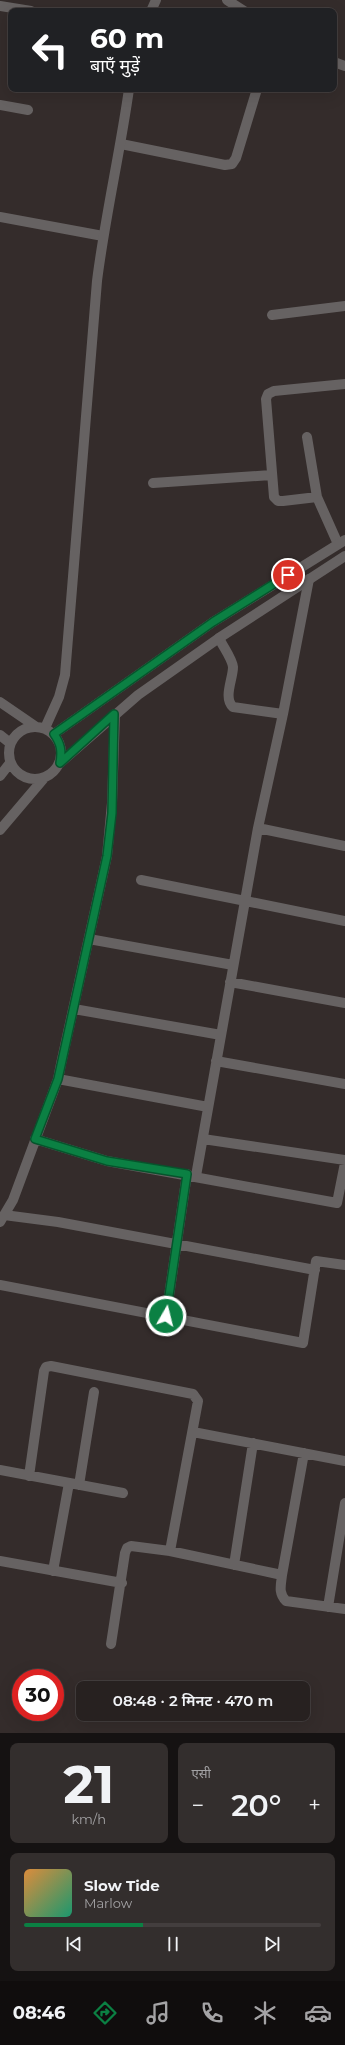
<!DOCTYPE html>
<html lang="hi">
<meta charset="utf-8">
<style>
body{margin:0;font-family:Montserrat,"Noto Sans Devanagari",sans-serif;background:#332e2d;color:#f1f3f6;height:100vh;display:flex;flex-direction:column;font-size:15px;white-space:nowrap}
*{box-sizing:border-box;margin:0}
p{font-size:13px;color:#a4a3a5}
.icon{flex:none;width:22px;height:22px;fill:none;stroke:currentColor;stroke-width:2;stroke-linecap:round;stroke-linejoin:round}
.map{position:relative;height:1733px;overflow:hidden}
.panel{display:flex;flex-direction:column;gap:10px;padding:10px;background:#151212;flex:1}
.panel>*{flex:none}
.top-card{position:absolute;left:8px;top:8px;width:329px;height:84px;border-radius:8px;box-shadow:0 4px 16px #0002,0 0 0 1px #433e3e;background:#202124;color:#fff;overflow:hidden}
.speed{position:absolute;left:12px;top:1669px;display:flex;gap:8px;font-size:20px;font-weight:700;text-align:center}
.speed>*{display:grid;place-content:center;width:52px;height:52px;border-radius:50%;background:#272120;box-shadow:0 4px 16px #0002,0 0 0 1px #433e3e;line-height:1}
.speed .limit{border:6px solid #d22;background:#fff;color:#111}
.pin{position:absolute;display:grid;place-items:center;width:34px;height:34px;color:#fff;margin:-17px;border:2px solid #fff;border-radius:50%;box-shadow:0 1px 4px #0007}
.me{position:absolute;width:44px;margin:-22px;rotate:8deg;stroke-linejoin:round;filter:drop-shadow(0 0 3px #0008)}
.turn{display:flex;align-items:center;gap:14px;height:84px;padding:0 16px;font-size:18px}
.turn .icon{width:52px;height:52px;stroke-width:2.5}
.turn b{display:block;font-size:28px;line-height:34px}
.big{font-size:30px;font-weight:600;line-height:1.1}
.panel .card{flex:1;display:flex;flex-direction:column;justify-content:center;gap:6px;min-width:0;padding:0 14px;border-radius:8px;background:#332e2d}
.panel .dial{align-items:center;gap:0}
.dial b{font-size:52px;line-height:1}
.song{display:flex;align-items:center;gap:12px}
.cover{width:48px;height:48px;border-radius:6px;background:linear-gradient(135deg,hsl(30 70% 55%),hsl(160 70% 35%))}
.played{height:4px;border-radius:2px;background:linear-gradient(90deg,#0b8043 40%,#433e3e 40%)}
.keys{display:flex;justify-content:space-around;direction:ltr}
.heat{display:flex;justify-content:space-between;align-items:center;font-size:22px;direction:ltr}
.panel .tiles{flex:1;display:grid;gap:10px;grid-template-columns:1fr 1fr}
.card:last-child{grid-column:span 2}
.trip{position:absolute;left:76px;top:1681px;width:234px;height:40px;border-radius:8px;background:#272120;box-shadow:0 4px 16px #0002,0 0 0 1px #433e3e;font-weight:600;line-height:40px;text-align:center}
.tabs{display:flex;height:64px;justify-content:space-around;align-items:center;background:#100d0d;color:#a4a3a5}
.tabs .icon{width:28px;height:28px}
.tabs .on{color:#0b8043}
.tabs b{font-size:18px;color:#f1f3f6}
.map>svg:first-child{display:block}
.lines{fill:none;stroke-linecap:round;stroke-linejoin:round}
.minor{stroke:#666262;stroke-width:10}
.tertiary{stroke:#666262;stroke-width:10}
.route-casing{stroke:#07532c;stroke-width:10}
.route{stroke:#0b8043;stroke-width:7}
</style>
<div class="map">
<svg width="345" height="1733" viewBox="0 0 345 1733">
<rect width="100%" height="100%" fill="#342c2b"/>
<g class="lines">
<path class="minor" d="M227,0L244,11
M0,6L31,11
M334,62L345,66
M0,105L28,110
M121,144L225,165L232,164L236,158L257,89
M0,217L103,236
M272,315L345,306
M307,437L317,497L338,544
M153,483L271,475
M317,497L283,501H278L274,497L266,399L268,394L274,391L345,384
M219,638C223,647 232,658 233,667C233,679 223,698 233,707L283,714
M258,828L345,846
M141,880L345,921
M89,939L233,965
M230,982L345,1003
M74,1009L221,1035
M216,1061L345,1084
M58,1079L208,1107
M35,1139L107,1161L337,1203L345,1163
M203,1139L345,1160
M196,1176L258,828L283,714L309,579
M4,1215L58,1222L315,1270
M0,1222L13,1200L58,1079L61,1064L107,856L112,803L115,714
M0,1285L303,1343L316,1261L345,1265
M166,1316L187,1174
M193,1432L345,1461
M0,1470L123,1493
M29,1476L44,1371L46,1367L51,1366L193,1394L198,1401L170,1551
M79,1485L94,1392
M0,1561L122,1583
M234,1565L253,1443
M53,1571L69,1483
M282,1575L304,1453
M328,1607L345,1503
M111,1644L125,1553L127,1548L131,1546L170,1551L282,1575C281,1585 278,1593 286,1601L345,1609"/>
<path class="tertiary" d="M151,11L156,0
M0,702L35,726
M9 753a26 26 0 1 1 52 0a26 26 0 1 1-52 0Z
M45,728L59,697L65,675L97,281C105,217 120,153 129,89
M54,734L213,622L345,540
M0,735L10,743
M60,763L138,695L219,638L345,556
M0,776L10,763
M0,830L45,777"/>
</g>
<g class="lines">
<defs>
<path id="route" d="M166,1316L187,1174L107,1161L35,1139L58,1079L107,856L112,813L114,714L60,763C62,751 61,744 54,734L213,622L288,575"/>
</defs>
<use href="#route" class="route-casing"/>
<use href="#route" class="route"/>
</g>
</svg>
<div class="speed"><div class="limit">30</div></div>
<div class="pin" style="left:288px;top:575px;background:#d93025"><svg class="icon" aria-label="arrive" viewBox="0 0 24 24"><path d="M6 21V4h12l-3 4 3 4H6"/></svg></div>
<svg class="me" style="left:166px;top:1316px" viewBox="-20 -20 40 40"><circle r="17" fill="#0b8043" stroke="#fff" stroke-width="3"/><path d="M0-11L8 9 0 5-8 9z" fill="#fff"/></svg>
<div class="trip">08:48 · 2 मिनट · 470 m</div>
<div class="top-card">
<div class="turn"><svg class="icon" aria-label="left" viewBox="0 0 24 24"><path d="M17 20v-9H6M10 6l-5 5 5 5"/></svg><div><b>60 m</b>बाएँ मुड़ें</div></div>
</div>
</div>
<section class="panel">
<div class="tiles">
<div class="card dial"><b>21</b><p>km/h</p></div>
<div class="card"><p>एसी</p>
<div class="heat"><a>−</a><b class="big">20°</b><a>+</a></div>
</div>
<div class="card">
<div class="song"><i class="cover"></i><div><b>Slow Tide</b><p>Marlow</p></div></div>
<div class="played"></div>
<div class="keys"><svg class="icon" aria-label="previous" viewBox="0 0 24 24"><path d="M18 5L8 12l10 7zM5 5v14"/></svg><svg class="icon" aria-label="pause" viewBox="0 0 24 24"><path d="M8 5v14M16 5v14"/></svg><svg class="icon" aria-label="next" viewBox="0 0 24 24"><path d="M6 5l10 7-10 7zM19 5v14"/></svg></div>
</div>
</div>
</section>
<nav class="tabs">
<b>08:46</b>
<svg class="icon on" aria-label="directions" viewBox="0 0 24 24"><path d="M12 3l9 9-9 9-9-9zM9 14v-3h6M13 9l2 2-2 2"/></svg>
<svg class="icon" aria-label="music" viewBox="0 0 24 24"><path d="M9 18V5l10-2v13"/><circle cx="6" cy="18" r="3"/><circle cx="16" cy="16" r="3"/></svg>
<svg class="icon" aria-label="phone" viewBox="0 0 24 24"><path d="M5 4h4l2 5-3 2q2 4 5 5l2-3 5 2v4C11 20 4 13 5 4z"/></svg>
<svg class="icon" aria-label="climate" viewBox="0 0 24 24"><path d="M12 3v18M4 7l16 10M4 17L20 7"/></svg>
<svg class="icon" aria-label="car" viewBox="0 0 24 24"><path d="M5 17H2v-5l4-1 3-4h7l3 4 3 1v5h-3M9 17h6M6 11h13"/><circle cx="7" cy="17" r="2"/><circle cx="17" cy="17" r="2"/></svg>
</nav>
